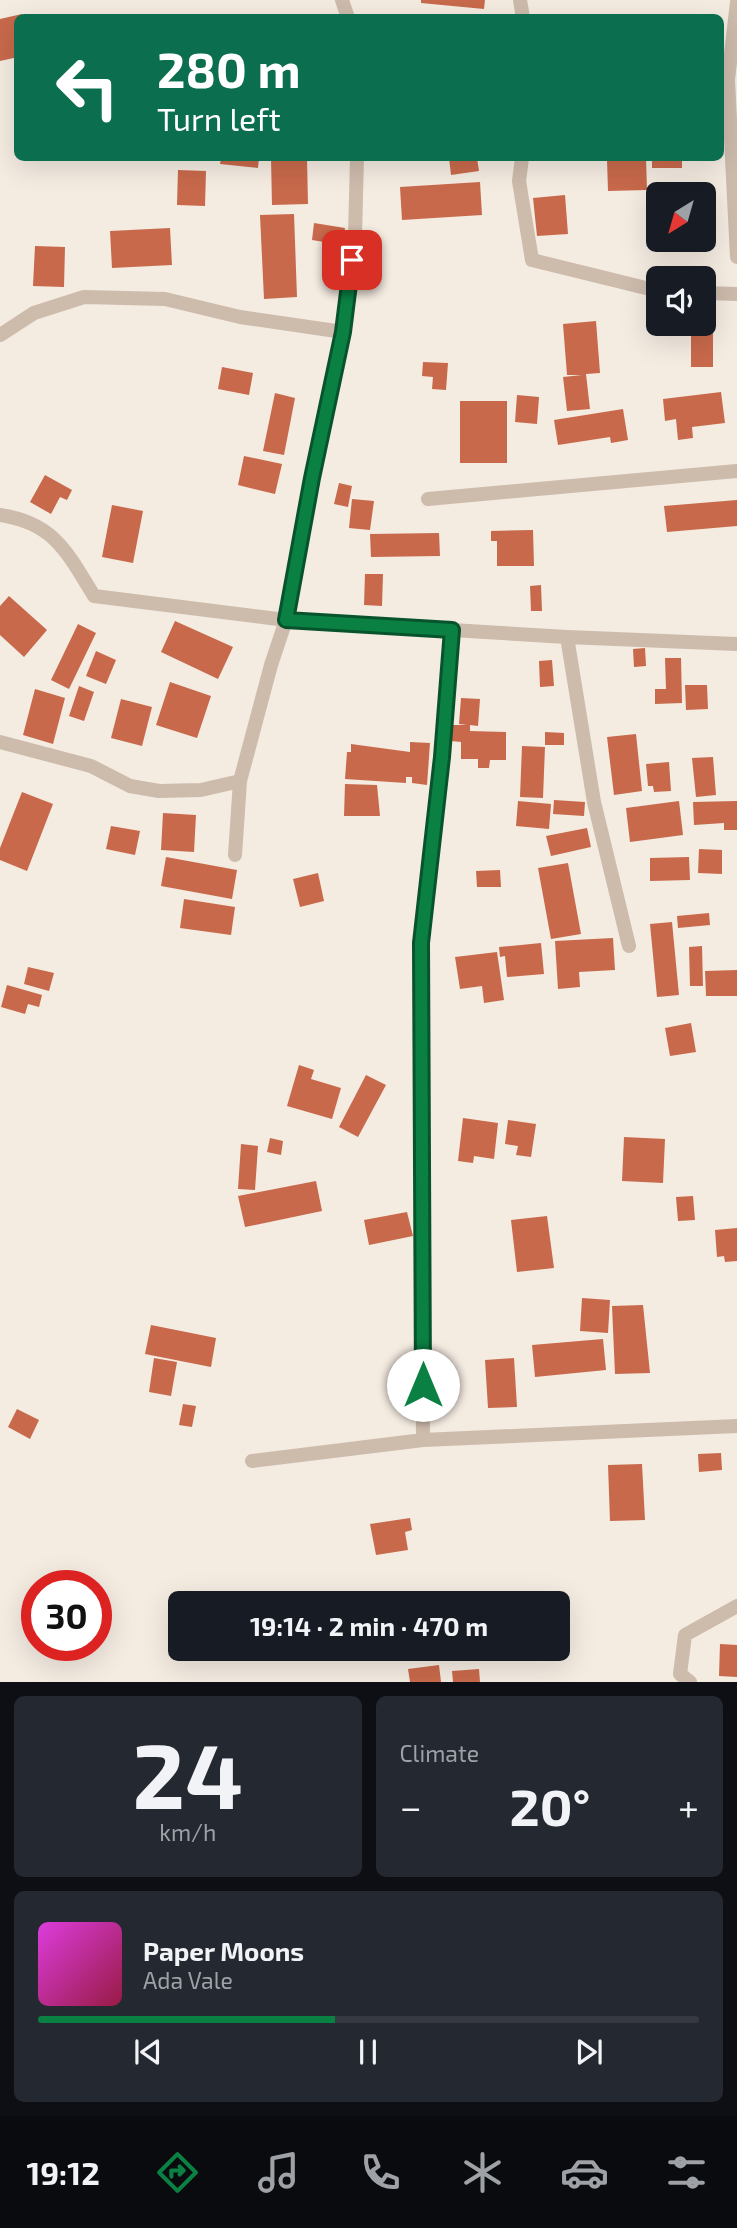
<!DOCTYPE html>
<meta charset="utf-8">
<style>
body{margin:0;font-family:"Exo 2",sans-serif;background:#242831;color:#f1f3f6;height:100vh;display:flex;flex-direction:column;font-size:26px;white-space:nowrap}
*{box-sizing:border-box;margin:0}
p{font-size:23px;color:#9ea1a6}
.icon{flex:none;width:38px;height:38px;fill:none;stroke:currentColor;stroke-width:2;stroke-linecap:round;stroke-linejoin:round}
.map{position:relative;height:1682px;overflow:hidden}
.sheet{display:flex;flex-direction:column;gap:14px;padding:14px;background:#0d0f14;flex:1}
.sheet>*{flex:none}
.banner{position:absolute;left:14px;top:14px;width:710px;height:147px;border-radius:10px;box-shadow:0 7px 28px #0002;background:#0b6e4f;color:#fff;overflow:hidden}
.needle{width:46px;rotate:217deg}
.controls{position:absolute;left:646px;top:182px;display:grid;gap:14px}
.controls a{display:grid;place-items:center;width:70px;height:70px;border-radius:10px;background:#171b24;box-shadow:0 7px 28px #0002;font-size:35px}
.speed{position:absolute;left:21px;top:1570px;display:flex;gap:14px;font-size:35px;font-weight:700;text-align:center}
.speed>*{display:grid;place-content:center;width:91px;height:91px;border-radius:50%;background:#171b24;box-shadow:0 7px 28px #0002;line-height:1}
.speed .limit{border:10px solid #d22;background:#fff;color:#111}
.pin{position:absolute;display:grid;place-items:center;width:60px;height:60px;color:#fff;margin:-30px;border-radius:14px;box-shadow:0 4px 10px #0006}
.me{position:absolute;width:77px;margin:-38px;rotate:0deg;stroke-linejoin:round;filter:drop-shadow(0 0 5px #0008)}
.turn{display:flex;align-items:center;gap:24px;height:147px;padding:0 28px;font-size:32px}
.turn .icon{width:91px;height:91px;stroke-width:2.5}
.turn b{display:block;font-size:49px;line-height:60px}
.big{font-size:52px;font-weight:700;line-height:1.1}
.sheet .card{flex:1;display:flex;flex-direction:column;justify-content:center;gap:10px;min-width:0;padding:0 24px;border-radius:10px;background:#242831}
.sheet .dial{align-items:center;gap:0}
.dial b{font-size:91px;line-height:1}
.song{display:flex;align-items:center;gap:21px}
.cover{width:84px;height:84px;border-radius:10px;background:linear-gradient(135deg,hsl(300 70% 55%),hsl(340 70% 35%))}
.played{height:7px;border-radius:4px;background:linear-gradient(90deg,#0b8043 45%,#363941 45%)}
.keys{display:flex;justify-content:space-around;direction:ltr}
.heat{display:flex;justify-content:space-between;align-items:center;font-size:38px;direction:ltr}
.sheet .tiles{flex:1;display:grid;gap:14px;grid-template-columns:1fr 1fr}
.card:last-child{grid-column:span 2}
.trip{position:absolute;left:168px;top:1591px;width:402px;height:70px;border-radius:10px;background:#171b24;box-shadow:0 7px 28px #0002;font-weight:700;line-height:70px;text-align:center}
.tabs{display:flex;height:112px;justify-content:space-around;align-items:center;background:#090b0e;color:#9ea1a6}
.tabs .icon{width:49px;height:49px}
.tabs .on{color:#0b8043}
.tabs b{font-size:32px;color:#f1f3f6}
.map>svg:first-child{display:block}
.building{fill:#c8694b}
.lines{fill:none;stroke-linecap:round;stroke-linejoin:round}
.minor{stroke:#cdbbac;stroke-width:14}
.route-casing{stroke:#07532c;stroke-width:18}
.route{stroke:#0b8043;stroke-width:12}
</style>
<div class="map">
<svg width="737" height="1682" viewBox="0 0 737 1682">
<rect width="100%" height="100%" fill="#f4ebe1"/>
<path class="building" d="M421,0H485L484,9L421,3Z
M22,14L23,18H18V57L0,61V19Z
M221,158H259L258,168L220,164Z
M271,158H307L308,204L272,205Z
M449,158H477L479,171L451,175Z
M646,158L647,190L608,191L607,160Z
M652,158H682V168H652Z
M178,170L206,171L205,206L177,205Z
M480,182L482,215L402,220L400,187Z
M565,195L568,234L537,236L533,198Z
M294,214L297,297L264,299L260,215Z
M314,223L345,228L342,245L312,240Z
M170,228L172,265L112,268L110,231Z
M35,246L65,247L64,287L33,286Z
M596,321L600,373L586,374L590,409L567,411L563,377L582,375H567L563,324Z
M691,327H713V367H691Z
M423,362L448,363L446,390L432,389L433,377L422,376Z
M222,367L253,373L249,395L218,389Z
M721,392L725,423L692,427L693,438L678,440L676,419L665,421L663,399Z
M275,393L295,398L284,455L263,451Z
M517,395L539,397L537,424L515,422Z
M460,401H507V463H460Z
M623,409L628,440L611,443L610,437L558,445L554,420Z
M244,456L282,464L275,494L238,485Z
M45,475L72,490L67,500L60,497L51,514L30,502Z
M339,483L352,486L348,507L334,504Z
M352,499L374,501L370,530L349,528Z
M737,500V526L667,532L664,506Z
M112,505L143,511L133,563L102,557Z
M533,530L534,566H497V541H491V531Z
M439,533L440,556L371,557L370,534Z
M365,574H383L382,606L364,605Z
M541,585L542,611H531L530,586Z
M9,596L47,630L24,657L0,635V606Z
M175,621L233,647L218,679L161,652Z
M78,624L96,633L69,689L51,680Z
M645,648L646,666L634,667L633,649Z
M96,651L116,660L106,684L86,676Z
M665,658H681L682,703L655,704V689H666Z
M552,660L554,686L540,687L539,661Z
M170,682L211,696L197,738L156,725Z
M685,685H707L708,709L686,710Z
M79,686L94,692L84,721L69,716Z
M35,689L65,698L53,744L23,735Z
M461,698L480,699L478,726L470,725V731L506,732V760H490L489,768H478V759H461V742L451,741L452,725H467L459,724Z
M121,699L152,707L142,746L111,738Z
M545,732L564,733V745H545Z
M636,734L642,791L614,795L607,737Z
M410,742L430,743L427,785L412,783V777H406V783L345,779L347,752H351V744L410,752Z
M522,746L545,747L543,798L520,797Z
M713,757L716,795L696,797L692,758Z
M669,762L671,791L654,792L653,786H648L646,764Z
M345,784L377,785L380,816H344Z
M22,792L53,804L27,871L0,860V848Z
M554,800L585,802L584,816L553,814Z
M518,801L551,804L549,829L516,826Z
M679,801L683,835L630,842L626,808Z
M737,801V830H724V823L694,825L693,802Z
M163,813L196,815L194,852L161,850Z
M111,826L140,831L135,855L106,849Z
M587,828L591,847L551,856L546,836Z
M699,849L722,850V874L698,873Z
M166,857L237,870L232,899L161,886Z
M689,857L690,880L650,881V858Z
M568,863L581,934L551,939L538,868Z
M500,870L501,887H477L476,871Z
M318,873L324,901L300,907L293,879Z
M184,899L235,907L231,935L180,928Z
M709,913L710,925L678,928L677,916Z
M672,922L679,995L657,997L650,924Z
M613,938L615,970L579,972L580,987L558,989L555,941Z
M541,943L544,974L507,977L505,956L500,957L499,947Z
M702,946L703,986H690L689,947Z
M497,952L504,1000L484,1003L482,986L460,989L455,957Z
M28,967L54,973L49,991L24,984Z
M737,970V996H706L705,971Z
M7,985L42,995L39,1007L28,1004L25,1014L1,1007Z
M691,1023L696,1052L670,1056L665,1028Z
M299,1065L314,1070L311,1079L341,1088L332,1119L287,1106Z
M366,1075L386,1085L358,1137L339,1127Z
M463,1118L498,1123L494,1159L474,1156L473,1163L458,1161Z
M508,1120L536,1124L531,1157L516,1155L518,1146L505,1144Z
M624,1137L665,1139L663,1183L622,1181Z
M270,1138L283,1141L281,1155L267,1152Z
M241,1144L258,1146L255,1190L238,1189Z
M316,1181L322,1211L245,1227L238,1196Z
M693,1196L695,1220L678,1221L676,1197Z
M407,1212L413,1236L369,1245L364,1220Z
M547,1216L554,1268L517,1272L511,1220Z
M737,1228V1261L725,1262L724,1256L717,1257L715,1230Z
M582,1298L610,1300L608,1333L580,1331Z
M643,1305L650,1373L615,1374L612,1306Z
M151,1325L216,1338L211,1367L145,1354Z
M603,1339L606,1370L535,1377L532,1345Z
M154,1358L177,1362L171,1396L149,1392Z
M514,1358L517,1407L488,1408L485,1360Z
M183,1404L196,1406L192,1427L179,1425Z
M17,1409L39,1420L30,1439L8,1427Z
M721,1453L722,1470L699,1472L698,1454Z
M642,1464L645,1520L610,1521L608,1465Z
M410,1518L412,1530L405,1532L408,1550L376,1555L370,1524Z
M720,1644L737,1645V1677L719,1676Z
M439,1665L441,1682H410L408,1669Z
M479,1669L480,1682H453L452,1671Z"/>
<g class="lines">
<path class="minor" d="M342,0L348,18
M520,0L523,18
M737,2L728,80L737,257
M522,158L519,181L532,260L658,291
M704,293L737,294
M0,335L34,313L84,297L165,299L240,317L343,332
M428,499L737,471
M0,515C54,523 67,552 94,596L286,620L567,637L737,644
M567,637L594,802L629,946
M0,742L91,766L130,786L159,791L201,790L240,781
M235,855L240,781L271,665L286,620L312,478L343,332L355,235L357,158
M423,1440L421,943L442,757L452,630
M252,1461L423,1440L737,1426
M690,1682L680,1674L685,1635L737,1606"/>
</g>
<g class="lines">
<defs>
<path id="route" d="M352,260L343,332L312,478L286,620L452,630L442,757L421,943L423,1385"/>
</defs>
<use href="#route" class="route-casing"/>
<use href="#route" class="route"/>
</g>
</svg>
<div class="controls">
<a><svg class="needle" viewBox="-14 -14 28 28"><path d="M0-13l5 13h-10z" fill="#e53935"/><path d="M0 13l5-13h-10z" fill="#9ea1a6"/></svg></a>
<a><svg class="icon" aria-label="sound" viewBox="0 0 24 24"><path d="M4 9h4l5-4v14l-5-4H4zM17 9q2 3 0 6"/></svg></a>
</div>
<div class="speed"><div class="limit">30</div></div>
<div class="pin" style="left:352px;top:260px;background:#d93025"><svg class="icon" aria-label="arrive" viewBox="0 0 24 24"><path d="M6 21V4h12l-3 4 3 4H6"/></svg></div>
<svg class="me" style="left:423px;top:1385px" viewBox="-20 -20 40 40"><circle r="19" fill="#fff"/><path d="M0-13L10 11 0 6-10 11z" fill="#0b8043"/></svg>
<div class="trip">19:14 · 2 min · 470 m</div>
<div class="banner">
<div class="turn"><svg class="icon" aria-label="left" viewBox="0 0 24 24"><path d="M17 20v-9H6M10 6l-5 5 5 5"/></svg><div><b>280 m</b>Turn left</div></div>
</div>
</div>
<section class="sheet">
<div class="tiles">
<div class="card dial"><b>24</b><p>km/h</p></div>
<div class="card"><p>Climate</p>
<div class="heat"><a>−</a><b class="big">20°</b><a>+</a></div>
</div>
<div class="card">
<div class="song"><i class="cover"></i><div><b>Paper Moons</b><p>Ada Vale</p></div></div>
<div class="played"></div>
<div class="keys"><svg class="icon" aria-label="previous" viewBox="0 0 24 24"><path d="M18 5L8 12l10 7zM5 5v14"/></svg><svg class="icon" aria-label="pause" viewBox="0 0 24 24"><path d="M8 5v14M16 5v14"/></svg><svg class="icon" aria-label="next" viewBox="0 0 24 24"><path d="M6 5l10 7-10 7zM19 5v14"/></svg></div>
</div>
</div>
</section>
<nav class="tabs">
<b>19:12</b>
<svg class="icon on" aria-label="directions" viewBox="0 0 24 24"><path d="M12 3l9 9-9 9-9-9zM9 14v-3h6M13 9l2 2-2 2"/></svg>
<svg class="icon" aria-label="music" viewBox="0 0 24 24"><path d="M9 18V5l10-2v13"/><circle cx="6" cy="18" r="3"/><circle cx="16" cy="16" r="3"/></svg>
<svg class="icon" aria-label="phone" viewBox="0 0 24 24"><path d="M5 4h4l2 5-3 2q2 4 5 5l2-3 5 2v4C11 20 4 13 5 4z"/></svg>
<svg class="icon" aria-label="climate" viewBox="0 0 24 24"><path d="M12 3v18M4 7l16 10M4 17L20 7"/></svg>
<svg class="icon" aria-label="car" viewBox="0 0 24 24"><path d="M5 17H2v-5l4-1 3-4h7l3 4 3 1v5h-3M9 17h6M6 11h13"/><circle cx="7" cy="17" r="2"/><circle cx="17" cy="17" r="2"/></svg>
<svg class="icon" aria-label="filters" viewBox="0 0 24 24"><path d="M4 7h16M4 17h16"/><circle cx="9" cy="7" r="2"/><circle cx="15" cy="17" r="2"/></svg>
</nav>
